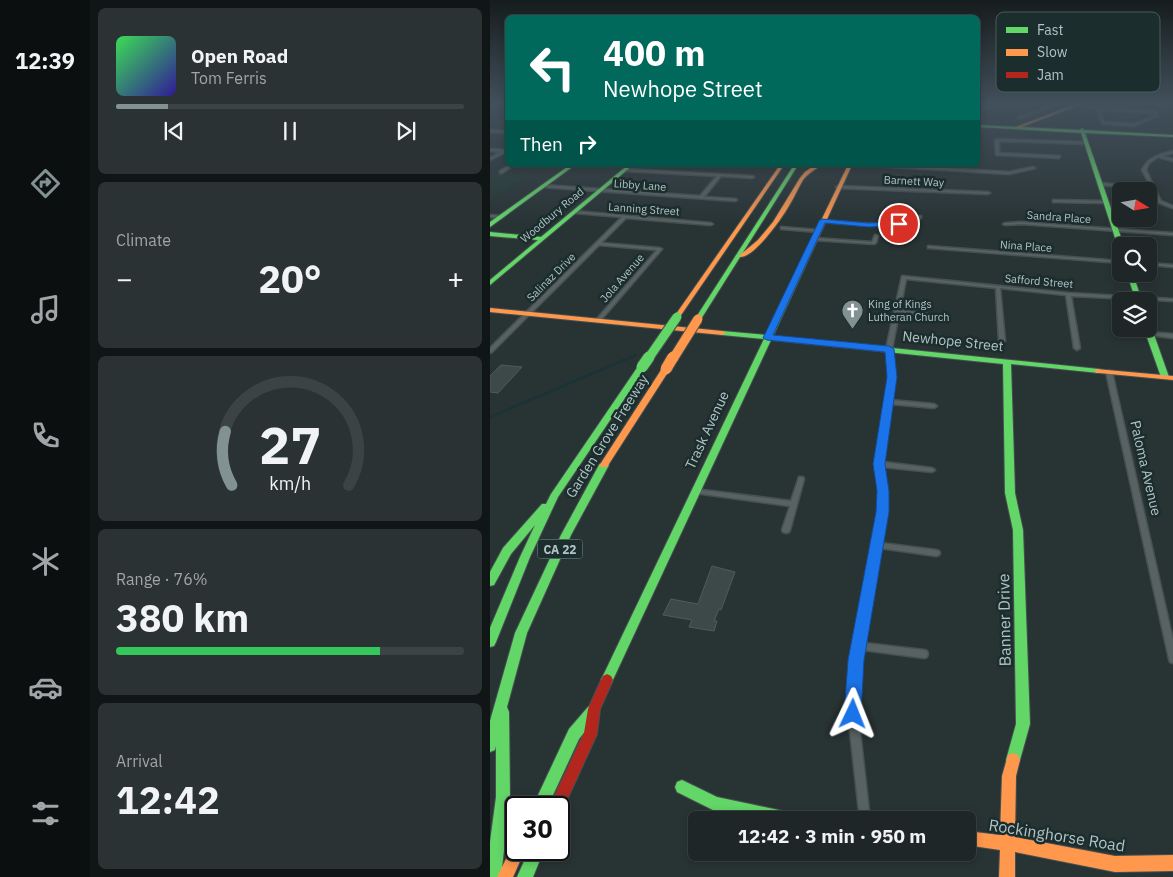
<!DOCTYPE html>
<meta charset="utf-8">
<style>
body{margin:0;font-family:"IBM Plex Sans",sans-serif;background:#2b3233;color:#f1f3f6;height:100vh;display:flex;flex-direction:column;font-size:19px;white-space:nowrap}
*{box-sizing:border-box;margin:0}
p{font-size:16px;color:#a1a5a7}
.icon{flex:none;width:28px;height:28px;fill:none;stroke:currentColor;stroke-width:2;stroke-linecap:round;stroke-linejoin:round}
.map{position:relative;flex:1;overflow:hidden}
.panel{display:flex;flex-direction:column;gap:8px;padding:8px;background:#101515;width:400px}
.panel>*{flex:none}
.hud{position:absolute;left:15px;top:15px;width:475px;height:152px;border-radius:8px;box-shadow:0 2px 8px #0003,0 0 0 1px #3c4344;background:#00695c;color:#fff;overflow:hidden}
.needle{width:32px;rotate:101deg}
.fabs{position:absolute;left:622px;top:182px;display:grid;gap:10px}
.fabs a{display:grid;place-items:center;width:45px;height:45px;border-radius:8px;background:#1e2627;box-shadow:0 2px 8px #0003,0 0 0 1px #3c4344;font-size:25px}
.speed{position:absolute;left:15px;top:796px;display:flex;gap:10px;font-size:25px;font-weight:700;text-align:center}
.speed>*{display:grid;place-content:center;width:65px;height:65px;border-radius:50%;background:#1e2627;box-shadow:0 2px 8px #0003,0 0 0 1px #3c4344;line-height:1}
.speed .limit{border:2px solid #111;border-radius:8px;background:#fff;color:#111}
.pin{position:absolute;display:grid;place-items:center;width:42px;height:42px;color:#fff;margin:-21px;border:2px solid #fff;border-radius:50%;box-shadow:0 1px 5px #0007}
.me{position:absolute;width:55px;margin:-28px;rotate:2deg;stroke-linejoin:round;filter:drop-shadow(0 0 4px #0008)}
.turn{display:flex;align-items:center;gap:18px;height:105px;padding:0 15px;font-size:22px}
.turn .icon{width:65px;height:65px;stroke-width:2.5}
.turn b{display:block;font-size:35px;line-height:42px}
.then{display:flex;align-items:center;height:48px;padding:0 15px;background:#0003;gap:10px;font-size:19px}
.big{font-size:38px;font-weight:700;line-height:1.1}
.panel .tile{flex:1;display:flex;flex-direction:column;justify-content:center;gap:8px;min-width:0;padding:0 18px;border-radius:8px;background:#2b3233}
.panel .dial{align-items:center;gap:0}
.dial svg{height:130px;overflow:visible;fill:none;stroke:#3c4344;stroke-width:7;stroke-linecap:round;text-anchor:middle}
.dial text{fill:#f1f3f6;stroke:none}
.song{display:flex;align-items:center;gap:15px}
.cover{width:60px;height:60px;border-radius:8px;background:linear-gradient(135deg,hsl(130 70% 55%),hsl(250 70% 35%))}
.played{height:5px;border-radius:2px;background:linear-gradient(90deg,#829192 15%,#3c4344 15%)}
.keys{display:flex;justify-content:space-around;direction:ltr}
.heat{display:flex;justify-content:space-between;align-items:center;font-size:28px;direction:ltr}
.charge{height:8px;border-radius:4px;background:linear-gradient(90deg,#34c759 76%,#3c4344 0)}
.trip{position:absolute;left:198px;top:811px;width:288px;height:50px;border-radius:8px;background:#1e2627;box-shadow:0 2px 8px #0003,0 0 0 1px #3c4344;font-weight:700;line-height:50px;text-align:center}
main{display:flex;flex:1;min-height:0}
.tabs{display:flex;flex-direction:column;width:90px;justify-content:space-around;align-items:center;background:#0c0f10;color:#a1a5a7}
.tabs .icon{width:35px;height:35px}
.tabs .selected{color:#829192}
.tabs b{font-size:22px;color:#f1f3f6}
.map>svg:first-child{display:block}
.green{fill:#253932}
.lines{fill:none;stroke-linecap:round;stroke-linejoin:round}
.stream-far1{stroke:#193336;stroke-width:2}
.stream{stroke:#193336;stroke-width:2.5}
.building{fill:#3d4849;stroke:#505b5b}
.street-casing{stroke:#465051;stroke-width:3}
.fast-casing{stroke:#465051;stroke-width:2}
.slow-casing{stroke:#465051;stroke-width:2}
.jam-casing{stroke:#465051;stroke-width:2}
.street{fill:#586262;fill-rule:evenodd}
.fast{fill:#63d668;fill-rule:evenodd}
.slow{fill:#ff974d;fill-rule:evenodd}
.jam{fill:#b3261e;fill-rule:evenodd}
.fast-bridge-far1-casing{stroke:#454f4f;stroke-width:11;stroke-linecap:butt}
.fast-bridge-casing{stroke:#454f4f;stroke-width:13;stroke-linecap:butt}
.slow-bridge-far1-casing{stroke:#454f4f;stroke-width:11;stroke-linecap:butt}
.slow-bridge-casing{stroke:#454f4f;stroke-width:13;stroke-linecap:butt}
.fast-bridge-far1{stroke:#63d668;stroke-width:9}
.fast-bridge{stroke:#63d668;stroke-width:11}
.slow-bridge-far1{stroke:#ff974d;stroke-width:9}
.slow-bridge{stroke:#ff974d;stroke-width:11}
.route{fill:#1a73e8;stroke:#114b97}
.labels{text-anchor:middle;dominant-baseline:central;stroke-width:5;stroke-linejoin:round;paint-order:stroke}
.far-street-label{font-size:11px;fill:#b2c3c5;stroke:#1c2d2e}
.far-poi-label{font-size:11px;fill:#b2c3c5;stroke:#1c2d2e;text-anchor:start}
.shield{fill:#1c2d2e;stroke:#859698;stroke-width:1}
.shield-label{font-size:12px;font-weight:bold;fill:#b2c3c5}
.street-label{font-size:14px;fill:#b2c3c5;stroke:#1c2d2e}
.near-street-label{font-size:16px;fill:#b2c3c5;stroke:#1c2d2e}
.key{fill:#1c2d2e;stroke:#495a5b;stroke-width:1}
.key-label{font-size:14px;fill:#b2c3c5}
</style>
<main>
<nav class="tabs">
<b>12:39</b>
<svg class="icon selected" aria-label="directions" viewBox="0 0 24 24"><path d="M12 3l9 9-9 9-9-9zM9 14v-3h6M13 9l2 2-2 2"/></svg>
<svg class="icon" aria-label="music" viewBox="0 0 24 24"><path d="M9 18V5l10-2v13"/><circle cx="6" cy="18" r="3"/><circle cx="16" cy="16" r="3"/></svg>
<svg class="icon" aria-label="phone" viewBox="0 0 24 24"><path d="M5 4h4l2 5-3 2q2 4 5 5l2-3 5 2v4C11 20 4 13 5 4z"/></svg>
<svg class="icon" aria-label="climate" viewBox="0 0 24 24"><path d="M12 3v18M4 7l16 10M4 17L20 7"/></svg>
<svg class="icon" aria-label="car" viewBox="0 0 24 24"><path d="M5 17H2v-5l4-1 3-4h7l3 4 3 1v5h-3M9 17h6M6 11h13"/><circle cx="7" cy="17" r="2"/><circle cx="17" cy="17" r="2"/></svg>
<svg class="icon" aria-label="filters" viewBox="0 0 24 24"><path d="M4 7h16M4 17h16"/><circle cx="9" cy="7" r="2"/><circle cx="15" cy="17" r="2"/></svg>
</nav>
<section class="panel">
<div class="tile">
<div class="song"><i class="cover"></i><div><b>Open Road</b><p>Tom Ferris</p></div></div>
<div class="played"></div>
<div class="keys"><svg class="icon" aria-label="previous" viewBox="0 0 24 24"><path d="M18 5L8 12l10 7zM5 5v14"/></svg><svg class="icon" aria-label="pause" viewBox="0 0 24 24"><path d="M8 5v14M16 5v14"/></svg><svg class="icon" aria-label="next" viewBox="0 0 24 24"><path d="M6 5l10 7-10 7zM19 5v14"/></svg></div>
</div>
<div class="tile"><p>Climate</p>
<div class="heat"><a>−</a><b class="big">20°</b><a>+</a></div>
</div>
<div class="tile dial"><svg viewBox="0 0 100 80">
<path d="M14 69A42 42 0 1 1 86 69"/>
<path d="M14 69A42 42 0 0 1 10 36" stroke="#829192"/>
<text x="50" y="56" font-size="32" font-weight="700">27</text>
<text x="50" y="72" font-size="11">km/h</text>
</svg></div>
<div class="tile"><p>Range · 76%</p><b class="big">380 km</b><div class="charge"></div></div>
<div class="tile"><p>Arrival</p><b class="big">12:42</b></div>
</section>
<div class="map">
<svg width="683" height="877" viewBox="0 0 683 877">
<rect width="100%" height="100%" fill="#283334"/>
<path class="green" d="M0,173L37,175L0,200Z"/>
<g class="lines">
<path class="stream-far1" d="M138,359L146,355"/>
<path class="stream" d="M0,417L141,357"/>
</g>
<path class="building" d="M11,365L32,367L8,393L0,392V376Z
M222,566L245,572L231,610L229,609L224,621H227L224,631L199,627L202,620L173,615L181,599L208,604Z"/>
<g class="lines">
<defs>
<path id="street" d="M509,103H515L488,111V109Z
M566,103H571L529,119L527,118Z
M577,103H584L608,108L666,111L667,112V116L644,126L613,124L612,123L607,110ZM610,110L665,113V116L644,124L614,122Z
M0,130L18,131V133L0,132Z
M507,139L596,142L598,143L596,144L509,141V153L570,156L569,158L506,155L505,140Z
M18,148V151L0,160V158L11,152L0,151V149L14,150Z
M683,151V153L671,156L683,159V161L668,157L659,163L656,170L671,201L683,206V208L669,203L662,189L610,185L608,184L610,183L661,187L652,170C658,157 670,154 683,151Z
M20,165H24L12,173H10V171Z
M383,165H402L519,172L543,167L545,168L519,174L385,166Z
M135,169L262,176L264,177L262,178L231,176L214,197L246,199L247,200L245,201L53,187L51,186L53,185L210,196L227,176L134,171L133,170Z
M348,186L498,192L500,193L498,194L347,188L346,187Z
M563,200L616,201L618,202L616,203L564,202H563Z
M84,211L221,223L223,224L221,225L136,218L111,243L170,248L172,249L110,321H108L106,320L167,250L109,245L2,352L0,353V348L132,217L85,213L83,212Z
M0,215L11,216L13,217L11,218L0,217Z
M430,216H431V218C397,228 367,225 332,222L330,221L332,220C357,222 382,226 407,222C415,220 422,218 430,216Z
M531,222L683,233V235L531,224L515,225L513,224L515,223Z
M291,227L328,230L330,231L328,232L292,229H291Z
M385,235L388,236L386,243L384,244L324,240L322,239L324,238L382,242Z
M438,246L631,261V263L439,248H438Z
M659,263L683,265V267L659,265Z
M412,276L578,293L683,299V301L581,296L590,348L587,350L584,348L576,295L510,288L515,341L512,343L509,341L506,288L416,279L410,310L436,313L438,314L436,315L409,313L402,349L405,377L401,400L444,404L447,406L444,408L401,404L392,457L393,462L442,468L445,470L442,472L393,467L396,491V512L391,543L446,550L449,551L450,553L449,555L446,556L390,548L374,643L434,650L437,651L438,654L437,657L434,658L373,650L367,686L368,714L380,820H370L358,714L359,686L388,512L390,491L386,464V457L399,377L396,349Z
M660,332L683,334V338L658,335L657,334Z
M619,370L622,372L683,640V663L680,662L679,659L616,372Z
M309,477H313L314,479L300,530L299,532L296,533L293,532L292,530L300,506L205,493H203L202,491L203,489H205L301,501Z"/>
<path id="fast" d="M488,125L590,130L592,128L594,130L683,135V137L595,133L634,246H631V249L628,247L591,133L488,127Z
M80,165H85L0,227V222Z
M138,165H143L0,285V280L48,240L0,236V232L51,237Z
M304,165H308L211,319L208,321L206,320L205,319Z
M316,256L319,258L283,336L609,369L613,371L609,373L521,364L525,493L533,530L540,724L530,760L528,765L523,767L518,765L516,760L526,724L523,530L515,493L513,364L281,340L121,684L117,686L113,684L111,680L274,339L232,335L228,333L232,331L276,335L313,258Z
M637,274H643L652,301H646Z
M659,327L662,329L679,377L678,379H672L671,377L654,329H659Z
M149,365H155L156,367L68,497L40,557L6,642L4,646L0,647V628L30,557L45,525L21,554L4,585L0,586V572L13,548L52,504H56L61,494Z
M114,462L119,465L81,535L37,633L17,707L19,712L20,797L11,877H0V842L6,797V746L5,750L0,752V721L25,633L71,535L109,465Z
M103,705L108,707L109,711L108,715L89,739L57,808H42L79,729L98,707Z
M192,780L227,797L303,813L308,815L310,820H268L225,811L187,792L185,787L187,782Z
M39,850H54L43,877H27Z"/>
<path id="slow" d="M588,103H595L529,128L526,127Z
M290,165H294L189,318H185L184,317Z
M325,165H331C325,170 318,173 313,180C308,188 305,196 300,204C293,217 264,258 250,257V255L268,240L283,222L310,178L315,172Z
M358,165H362L319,258L314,259L313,258Z
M0,308L232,331L236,333L232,335L0,312Z
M173,367H179L180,369L117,467H111L109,465L111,463Z
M606,369L683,376V380L609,373H606L605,371Z
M523,753L528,755L530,760L526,776L525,837L625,856L683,855V871L625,872L525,852V877H509L510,850L476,845V831L510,835L512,776L518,755Z
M26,843V850H35L23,877H7L23,845Z"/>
<path id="jam" d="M117,674L121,676L123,680L110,709L107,734L71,813L69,814V808H59L94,733L98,709L113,676Z"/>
</defs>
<use href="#street" class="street-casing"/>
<use href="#fast" class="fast-casing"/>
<use href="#slow" class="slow-casing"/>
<use href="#jam" class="jam-casing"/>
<use href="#street" class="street"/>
<use href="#fast" class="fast"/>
<use href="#slow" class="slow"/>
<use href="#jam" class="jam"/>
<defs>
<path id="fast-bridge-far1" d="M158,359L187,317"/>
<path id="fast-bridge" d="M152,367L159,357"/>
<path id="slow-bridge-far1" d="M183,359L208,319"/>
<path id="slow-bridge" d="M176,369L183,357"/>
</defs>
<use href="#fast-bridge-far1" class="fast-bridge-far1-casing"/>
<use href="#fast-bridge" class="fast-bridge-casing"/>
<use href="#slow-bridge-far1" class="slow-bridge-far1-casing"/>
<use href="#slow-bridge" class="slow-bridge-casing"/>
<use href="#fast-bridge-far1" class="fast-bridge-far1"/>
<use href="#fast-bridge" class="fast-bridge"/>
<use href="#slow-bridge-far1" class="slow-bridge-far1"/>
<use href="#slow-bridge" class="slow-bridge"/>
</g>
<linearGradient id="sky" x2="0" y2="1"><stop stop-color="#161c1d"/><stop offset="0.46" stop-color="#42505c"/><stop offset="1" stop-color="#42505c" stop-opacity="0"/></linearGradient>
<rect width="683" height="226" fill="url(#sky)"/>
<path class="route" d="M332,219L378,223L409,222L413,224L409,226L378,227L335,223L283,335L399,346L404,349L407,377L395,464L399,491V512L374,660L371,714L369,719L363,722L357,719L354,714L358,660L386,512L387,491L383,464L397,377L395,352L277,340L273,338L329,221Z"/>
<defs>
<symbol id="church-pin" viewBox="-11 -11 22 30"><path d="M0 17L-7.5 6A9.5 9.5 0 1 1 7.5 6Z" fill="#829192" stroke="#1c2d2e"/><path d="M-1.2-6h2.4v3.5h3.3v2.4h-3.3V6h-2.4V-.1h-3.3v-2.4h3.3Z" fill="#fff"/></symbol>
</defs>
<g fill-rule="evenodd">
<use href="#church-pin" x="350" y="298" width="25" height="34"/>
</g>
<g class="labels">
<g class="far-street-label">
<text transform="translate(424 181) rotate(3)">Barnett Way</text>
<text transform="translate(150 185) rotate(4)">Libby Lane</text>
<text transform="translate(154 209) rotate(4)">Lanning Street</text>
<text transform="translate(62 215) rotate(-40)">Woodbury Road</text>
<text transform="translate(569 217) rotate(4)">Sandra Place</text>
<text transform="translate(536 246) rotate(4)">Nina Place</text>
<text transform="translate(61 277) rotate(-45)">Salinaz Drive</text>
<text transform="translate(132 278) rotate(-49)">Jola Avenue</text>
<text transform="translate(549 281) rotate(5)">Safford Street</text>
</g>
<g class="far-poi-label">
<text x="378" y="304">King of Kings<tspan x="378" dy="13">Lutheran Church</tspan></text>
</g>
<rect class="shield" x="47.5" y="539.5" width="45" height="19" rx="4"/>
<g class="shield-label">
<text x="70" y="549">CA 22</text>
</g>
<g class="street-label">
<text transform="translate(463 341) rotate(6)">Newhope Street</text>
<text transform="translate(217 430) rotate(-65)">Trask Avenue</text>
<text transform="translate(117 436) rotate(-58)">Garden Grove Freeway</text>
<text transform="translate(656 468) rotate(77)">Paloma Avenue</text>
</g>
<g class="near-street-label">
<text transform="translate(514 620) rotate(-91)">Banner Drive</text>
<text transform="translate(567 835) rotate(9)">Rockinghorse Road</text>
</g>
</g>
<rect x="506" y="12" width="164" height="80" rx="8" class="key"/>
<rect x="516" y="27" width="22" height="6" fill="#63d668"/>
<rect x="516" y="49" width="22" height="7" fill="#ff974d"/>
<rect x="516" y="72" width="22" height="6" fill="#b3261e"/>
<g class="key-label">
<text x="547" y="35">Fast</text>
<text x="547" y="57">Slow</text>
<text x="547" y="80">Jam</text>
</g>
</svg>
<div class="fabs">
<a><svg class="needle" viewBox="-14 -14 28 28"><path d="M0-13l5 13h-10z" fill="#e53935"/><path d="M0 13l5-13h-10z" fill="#a1a5a7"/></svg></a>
<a><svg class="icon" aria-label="search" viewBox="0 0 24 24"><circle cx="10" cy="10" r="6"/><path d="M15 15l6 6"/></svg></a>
<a><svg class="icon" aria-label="layers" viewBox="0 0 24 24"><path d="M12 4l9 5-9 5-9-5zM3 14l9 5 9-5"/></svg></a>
</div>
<div class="speed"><div class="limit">30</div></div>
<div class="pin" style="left:409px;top:224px;background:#d93025"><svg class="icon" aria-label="arrive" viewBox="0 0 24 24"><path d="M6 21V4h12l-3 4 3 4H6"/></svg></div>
<svg class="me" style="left:363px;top:714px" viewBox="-20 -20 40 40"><path d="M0-17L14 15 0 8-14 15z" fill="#1a73e8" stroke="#fff" stroke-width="4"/></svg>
<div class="trip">12:42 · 3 min · 950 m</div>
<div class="hud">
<div class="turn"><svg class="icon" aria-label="left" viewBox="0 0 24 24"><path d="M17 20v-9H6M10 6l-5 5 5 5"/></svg><div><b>400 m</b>Newhope Street</div></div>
<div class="then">Then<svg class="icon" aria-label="right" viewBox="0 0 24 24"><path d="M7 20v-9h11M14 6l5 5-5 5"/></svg></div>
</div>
</div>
</main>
